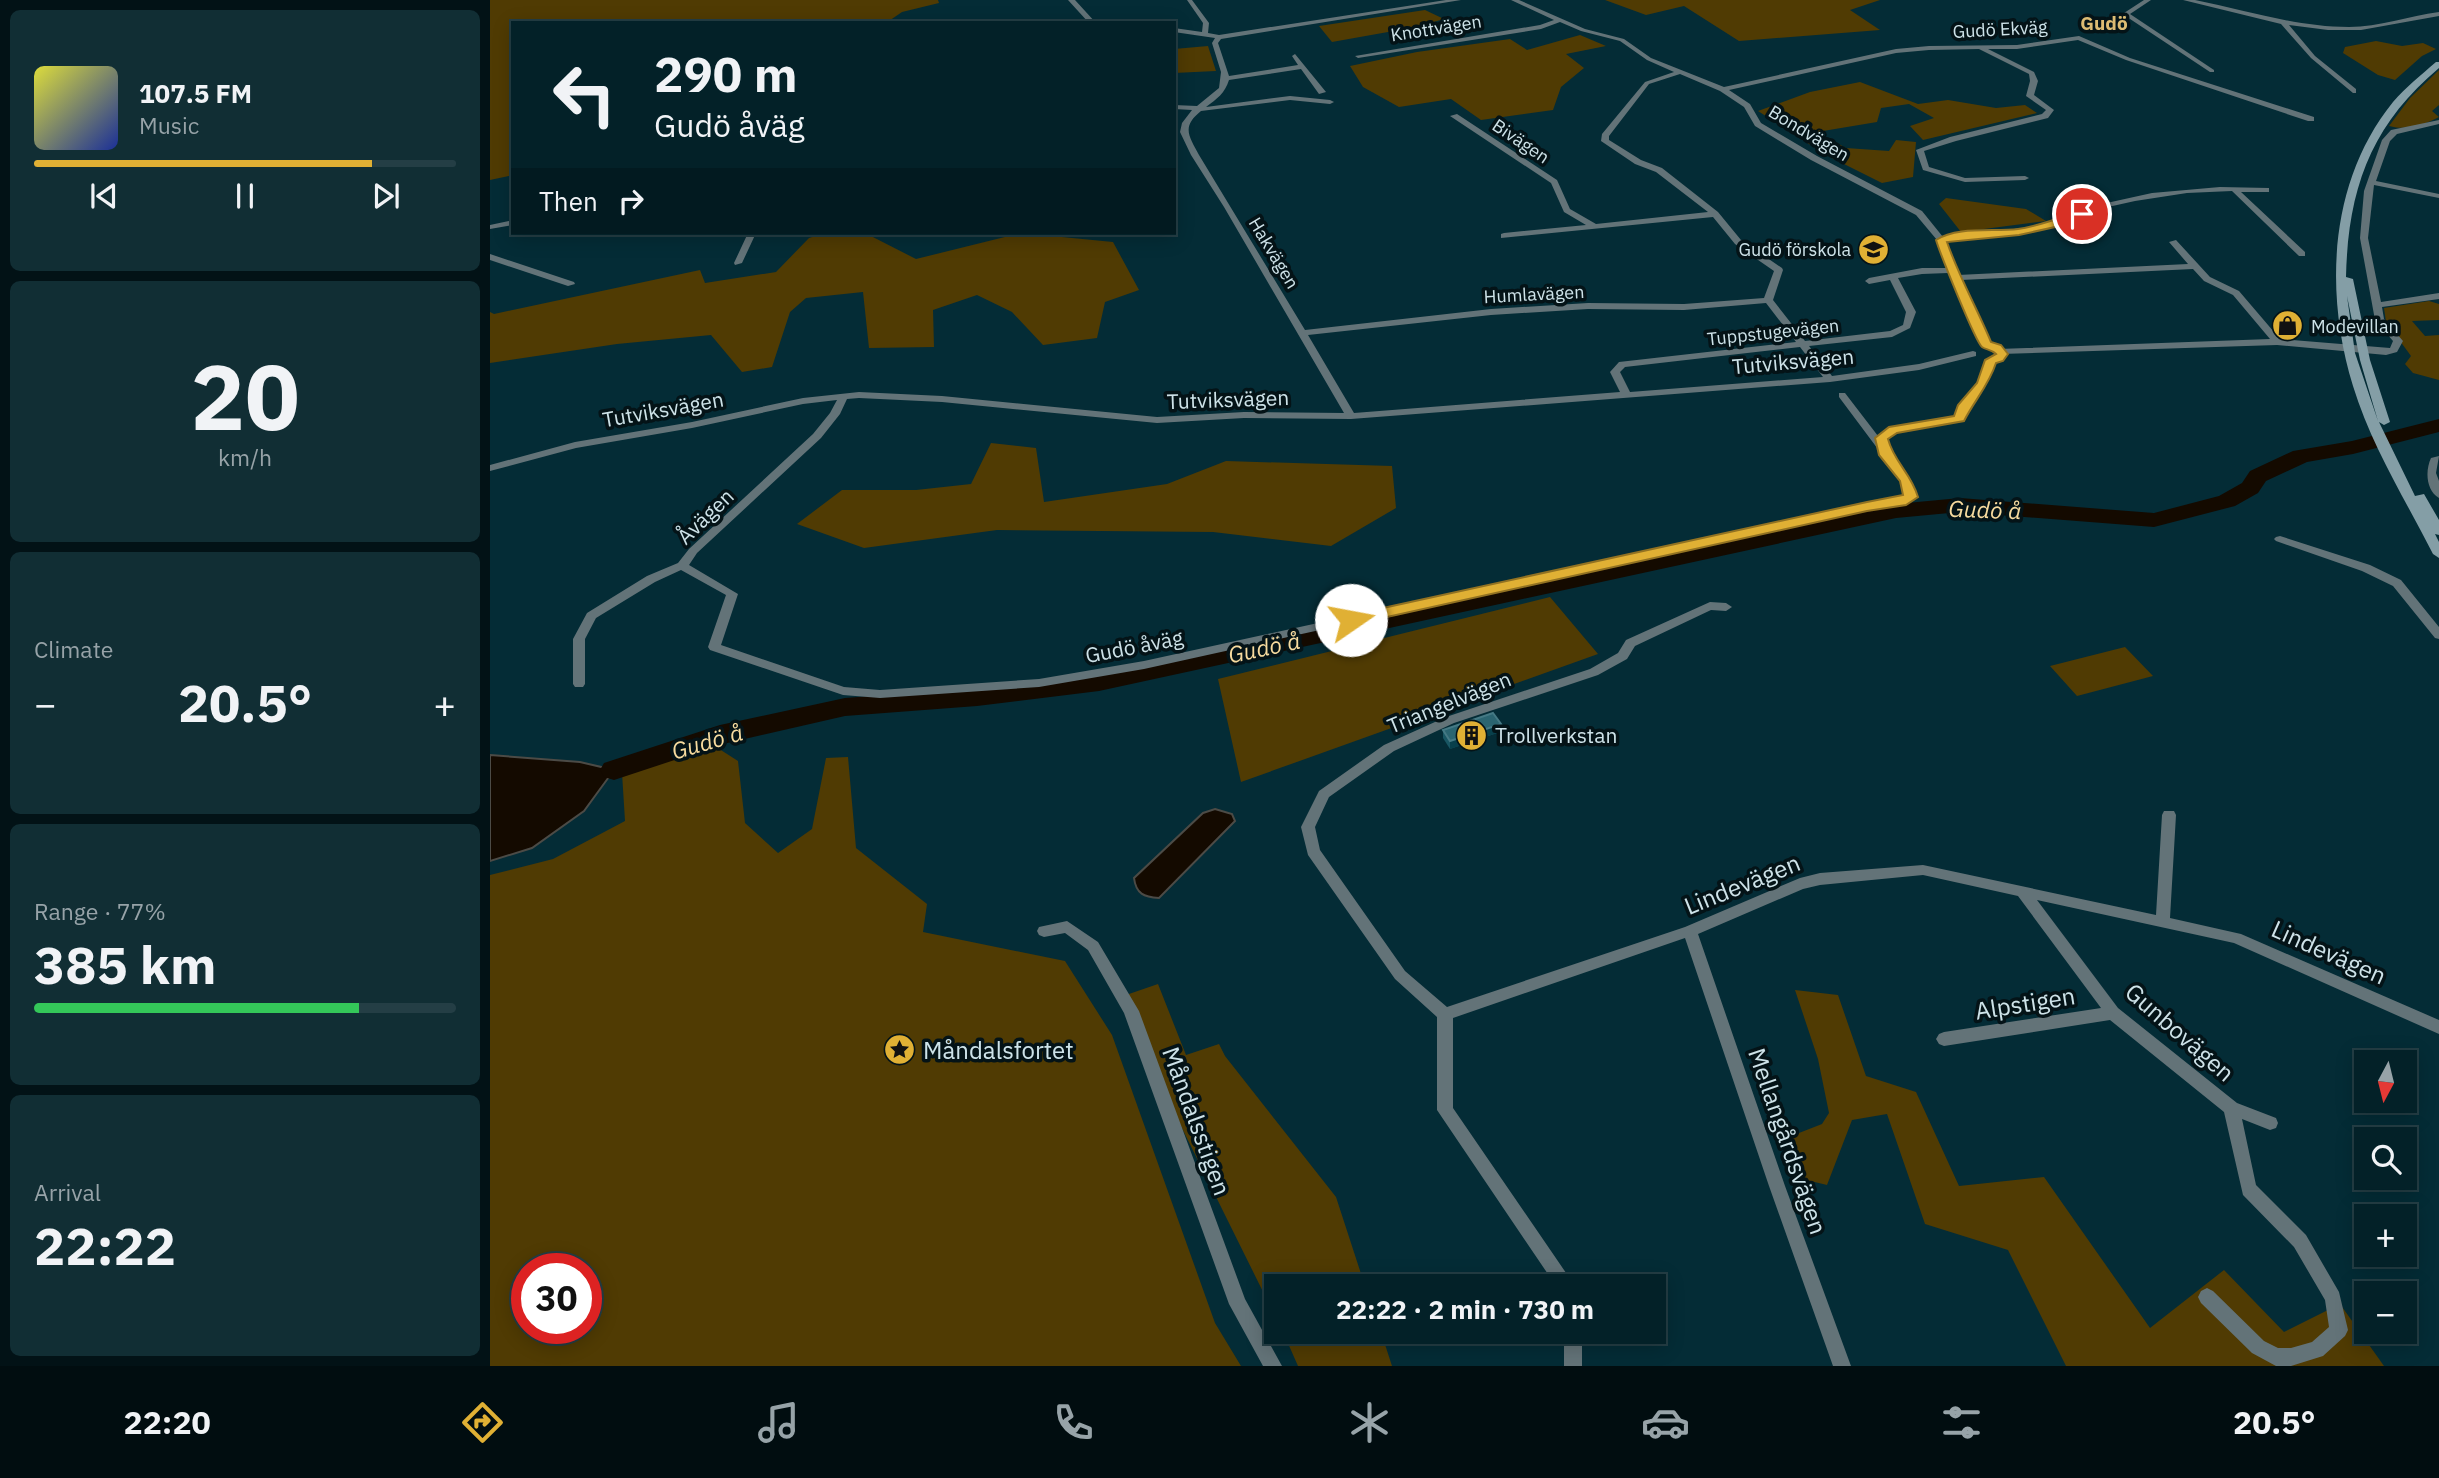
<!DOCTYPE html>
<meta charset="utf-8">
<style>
body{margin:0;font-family:"IBM Plex Sans",sans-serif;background:#112e34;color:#f1f3f6;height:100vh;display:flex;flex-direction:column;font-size:26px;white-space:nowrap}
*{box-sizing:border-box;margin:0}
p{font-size:23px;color:#97a3a8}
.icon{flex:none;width:38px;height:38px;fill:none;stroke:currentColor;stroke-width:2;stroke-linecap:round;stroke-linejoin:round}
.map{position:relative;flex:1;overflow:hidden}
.sheet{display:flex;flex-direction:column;gap:10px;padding:10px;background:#021216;width:490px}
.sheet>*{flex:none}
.top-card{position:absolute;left:21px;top:21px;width:665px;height:214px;border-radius:0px;box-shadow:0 4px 18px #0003,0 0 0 2px #243e45;background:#032128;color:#f1f3f6;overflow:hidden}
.needle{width:46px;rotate:187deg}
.tools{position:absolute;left:1864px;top:1050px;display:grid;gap:14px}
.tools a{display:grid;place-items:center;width:63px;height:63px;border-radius:0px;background:#032128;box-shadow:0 4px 18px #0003,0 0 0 2px #243e45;font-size:35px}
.speed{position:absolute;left:21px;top:1253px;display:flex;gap:14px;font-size:35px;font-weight:700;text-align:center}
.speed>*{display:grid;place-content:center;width:91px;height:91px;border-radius:50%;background:#032128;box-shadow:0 4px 18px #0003,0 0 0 2px #243e45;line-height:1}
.speed .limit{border:10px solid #d22;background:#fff;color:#111}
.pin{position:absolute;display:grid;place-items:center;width:60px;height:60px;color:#fff;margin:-30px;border:4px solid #fff;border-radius:50%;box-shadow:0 2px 7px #0007}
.me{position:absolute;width:77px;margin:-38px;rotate:78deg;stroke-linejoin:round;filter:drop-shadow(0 0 5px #0008)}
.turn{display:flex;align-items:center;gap:24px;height:147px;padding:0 28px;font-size:32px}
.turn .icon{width:91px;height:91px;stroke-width:2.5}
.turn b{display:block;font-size:49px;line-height:60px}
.then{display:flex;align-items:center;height:66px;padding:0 28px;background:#0003;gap:14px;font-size:26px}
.big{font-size:52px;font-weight:700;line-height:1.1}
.sheet .tile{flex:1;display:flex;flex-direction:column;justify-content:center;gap:10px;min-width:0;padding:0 24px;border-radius:10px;background:#112e34}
.sheet .dial{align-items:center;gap:0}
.dial b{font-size:91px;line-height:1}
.song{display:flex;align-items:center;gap:21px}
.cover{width:84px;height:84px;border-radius:10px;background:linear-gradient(135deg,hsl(60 70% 55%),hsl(230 70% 35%))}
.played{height:7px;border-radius:4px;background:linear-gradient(90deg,#e0b034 80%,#243e45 80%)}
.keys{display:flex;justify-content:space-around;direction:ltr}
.heat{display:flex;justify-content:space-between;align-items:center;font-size:38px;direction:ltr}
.charge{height:10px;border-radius:5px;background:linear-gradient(90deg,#34c759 77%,#243e45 0)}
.trip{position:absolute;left:774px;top:1274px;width:402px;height:70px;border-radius:0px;background:#032128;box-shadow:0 4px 18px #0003,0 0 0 2px #243e45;font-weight:700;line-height:70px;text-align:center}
.tab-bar{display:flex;height:112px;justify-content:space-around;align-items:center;background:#010d10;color:#97a3a8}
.tab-bar .icon{width:49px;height:49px}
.tab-bar .on{color:#e0b034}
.tab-bar b{font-size:32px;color:#f1f3f6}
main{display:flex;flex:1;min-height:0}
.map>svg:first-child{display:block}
.green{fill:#503b03;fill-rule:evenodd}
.water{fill:#140a00;stroke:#4c4b46;stroke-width:2}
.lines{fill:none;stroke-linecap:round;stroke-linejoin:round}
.river{fill:#140a00;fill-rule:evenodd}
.minor{fill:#637378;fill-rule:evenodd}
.secondary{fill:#849ea6;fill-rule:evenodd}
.wall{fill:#185663}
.shaded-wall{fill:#083f4b}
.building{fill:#2b6571;stroke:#457984;stroke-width:2}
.route{fill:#e0b034;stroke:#927222;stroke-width:2}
.labels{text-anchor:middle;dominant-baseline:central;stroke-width:7;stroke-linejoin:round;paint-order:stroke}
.far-street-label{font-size:18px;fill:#cee3e9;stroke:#041317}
.far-poi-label{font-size:18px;fill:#cee3e9;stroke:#041317;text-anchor:end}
.far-neighbourhood-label{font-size:19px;font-weight:bold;fill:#ddbc73;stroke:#041317}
.street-label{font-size:21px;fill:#cee3e9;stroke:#041317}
.poi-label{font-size:21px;fill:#cee3e9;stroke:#041317;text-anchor:start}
.water-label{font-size:23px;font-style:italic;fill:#f7db9f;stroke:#041317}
.near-street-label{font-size:24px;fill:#cee3e9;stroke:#041317}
.near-poi-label{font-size:24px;fill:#cee3e9;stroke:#041317;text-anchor:start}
</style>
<main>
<section class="sheet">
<div class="tile">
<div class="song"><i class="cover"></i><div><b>107.5 FM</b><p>Music</p></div></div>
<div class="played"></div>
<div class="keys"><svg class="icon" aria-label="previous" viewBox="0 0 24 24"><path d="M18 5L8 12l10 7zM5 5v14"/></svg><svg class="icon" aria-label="pause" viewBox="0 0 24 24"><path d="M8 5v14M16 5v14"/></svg><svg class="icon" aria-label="next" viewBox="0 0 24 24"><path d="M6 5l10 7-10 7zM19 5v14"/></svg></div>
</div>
<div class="tile dial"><b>20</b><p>km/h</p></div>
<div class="tile"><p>Climate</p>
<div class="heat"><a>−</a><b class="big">20.5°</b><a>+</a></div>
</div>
<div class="tile"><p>Range · 77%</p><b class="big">385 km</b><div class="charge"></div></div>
<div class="tile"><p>Arrival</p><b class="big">22:22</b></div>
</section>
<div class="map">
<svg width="1949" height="1366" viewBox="0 0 1949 1366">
<rect width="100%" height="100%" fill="#042c36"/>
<path class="green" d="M0,0H448L449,3L412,12L396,23H23V175L0,180Z
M1115,0H1390L1360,10L1390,30L1249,41L1194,6L1156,15Z
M935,10L954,19L926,27L842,42L829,26Z
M1090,35L1116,46L1076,54L1094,68L1071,87L1063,110L991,120L961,99L909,107L873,87L860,66L927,52L1020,39L1037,50Z
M1886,41L1912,46L1933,43L1946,49L1932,56L1905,80L1888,75L1853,53L1855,47Z
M718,46L726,71L684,73V49Z
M1949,70V105L1942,111L1949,117C1933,125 1918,131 1899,126L1920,98Z
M1370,82L1428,104L1458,100L1506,108L1535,105L1547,113L1433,140L1420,126L1444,118L1419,104L1391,108L1387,122L1327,132L1356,148L1399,151L1406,140L1426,142L1423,177L1392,183L1336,155L1268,111L1320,92Z
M1456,198L1536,209L1556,221L1471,232L1449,204Z
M335,233H375L426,259L531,233L623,242L649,290L615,302L607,338L553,345L522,312L487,295L443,310L444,347L379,348L373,292L316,298L300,312L282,367L252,372L221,335L127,344L0,363V312L4,314L210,270L215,283L286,272L319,238Z
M1939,301L1949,304V320L1922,321L1935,336L1949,335V380L1923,373L1915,364L1921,356L1896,322L1894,308Z
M501,443L546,448L554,502L677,484L736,461L902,466L906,508L841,546L723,532L507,530L374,548L307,524L352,490H426L481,484Z
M1060,597L1108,654L751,782L728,679Z
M1635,647L1663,676L1587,696L1560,666Z
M223,745L248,761L255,823L288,853L322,829L336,758L358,757L366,848L437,904L433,932L575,961L622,1035L725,1323L751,1366H0V875L63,859L135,821L132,773ZM37,1269H96V1328H37Z
M668,984L696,1055L729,1044L735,1056L846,1197L875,1286H786V1318L682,1108L636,995Z
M1305,990L1348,995L1376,1076L1426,1092L1469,1186L1554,1177L1660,1328L1734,1270L1794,1332L1850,1304L1894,1366H1576L1518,1250L1435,1224L1397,1114L1362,1120L1337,1185L1304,1177L1291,1140L1332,1124L1339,1113L1328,1059Z
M793,1332H891L902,1366H808Z"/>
<path class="water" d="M0,755L90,762L124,770L94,811L42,848L0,861Z
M725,809L742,814L745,821L669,898C654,897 646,894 644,878L713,813Z"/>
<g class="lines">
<path class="river" d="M1949,419V432L1863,454L1817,462L1776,481L1768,493L1745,506L1664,527L1470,512L1406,518L609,691L487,706L355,716L233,744L124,780L114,777L110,770L114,763L230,725L355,698L487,688L609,673L1406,504L1470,498L1664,513L1729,496L1752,483L1760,471L1803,451L1862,441Z"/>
<path class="minor" d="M578,0H585L606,23H599Z
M697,0H702L719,23L718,33L729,35L956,0H971L731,39L728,43L739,76L808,65L802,56L805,54L836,92L829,94L811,69L739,80C735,93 727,99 716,107L800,96L840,100L844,102L840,104L800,100L711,111C691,127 699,136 709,155L815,330L1001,309L1098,303L1194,304L1274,298L1284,271L1245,244L1223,217L1011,238V234L1014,233L1096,225L1074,212L1061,183L960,116L967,114L1067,180L1080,209L1106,224L1218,212L1166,172L1145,164L1111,141L1112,134L1155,82L1184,72L1157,60L1130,41L1091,31L1070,22L1051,29L868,58L865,56L1050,25L1064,20L1021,0H1029L1095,29L1134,39L1161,58L1234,87L1406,49L1439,46L1527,45L1589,36L1640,58L1824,117V121H1818L1636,60L1588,40L1527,49H1498L1544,72L1548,81L1544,95L1564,110L1558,118L1466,141L1434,151L1439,167L1475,178L1535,176L1539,178L1535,180L1475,182L1433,170L1426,150L1460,137L1552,114L1556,110L1536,96L1540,81L1539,74L1489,49L1439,50L1406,53L1239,90L1260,104L1271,123L1327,156L1432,211L1453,237L1542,227L1603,206L1662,193L1730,187L1779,188V192H1751L1815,252V256H1809L1742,191L1697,193L1645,201L1609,209L1543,231L1456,242L1468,275L1698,264L1679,242L1686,240L1720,277L1749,291L1790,339L1900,348L1903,341L1885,320L1870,238L1874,191L1892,140L1901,130L1949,120V124L1907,134L1900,141L1886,181L1949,194V198L1884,185L1878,238L1891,302L1949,293V299L1892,307L1894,319L1913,341L1907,352L1896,355L1787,345L1511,354L1506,351L1508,349L1780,339L1743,295L1714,281L1703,269L1471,280L1482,301L1501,344L1496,347L1491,344L1474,301L1458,273L1432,274L1408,278L1426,312L1420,328L1402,337L1319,346L1342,376L1429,364L1483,351L1486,352V356L1429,370L1340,382L861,419L754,418L667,423L452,402L369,398L357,399L350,414L331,438L207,553L199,565L248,594L231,645L354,687L390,690L549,679L654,661L1377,503L1409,499L1415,496L1411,480L1349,397V393H1355L1388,436L1403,427L1465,417L1490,377L1498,358L1501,357L1506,360L1499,377L1473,421L1406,433L1396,439L1400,451L1421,480L1426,497L1411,505L1377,509L654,669L549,687L390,698L353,695L220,650L218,647L236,595L191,570L165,582L106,618L95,639V684L93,687H85L83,684V639L97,613L157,576L188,563L199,549L323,434L340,413L347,400L313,404L202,428L86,448L0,471V465L85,442L202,422L313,398L369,392L452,396L667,417L754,412L854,413L734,207L701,155L690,132L692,123L702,110L684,109V105L707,106L729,88L731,72L722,43L725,38L684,32V28L712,32L713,23ZM1190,74L1230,91L1254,107L1265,126L1321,160L1426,215L1447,240L1456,268H1432L1379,278L1375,281L1379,284L1400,280L1416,312L1413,325L1400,331L1315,341L1283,300L1293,270L1292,268L1251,240L1228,212L1172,168L1151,160L1119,140V136L1159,84ZM1276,303L1306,342L1129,362L1120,372L1130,392L864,413L818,335L1001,315L1098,309L1194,310ZM1310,347L1333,377L1140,392L1130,372L1135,367Z
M1654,0H1661L1640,14L1724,70V72H1720L1634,15V13Z
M1693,0H1705C1756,10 1806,27 1859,27C1889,27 1919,16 1949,12V16L1871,30H1838L1799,25L1825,56L1866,89V93H1863L1821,58L1791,24Z
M23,220V225L0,229V225Z
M258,233H266L252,263L245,265L244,263Z
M0,254L84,282L85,284L78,286L0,260Z
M1949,456L1946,473L1949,481V498C1936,490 1935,471 1941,458Z
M1790,536L1880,565L1911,580L1949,627V639L1945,638L1903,586L1872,571L1786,541L1784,539L1786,537Z
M1220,602L1236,603L1242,607L1236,611L1221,610L1145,646L1137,659L1108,675L964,723L904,751L839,797L825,827L830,850L915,971L957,1007L1195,927L1310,878L1330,873L1433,865L1666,915L1672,815L1674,811H1684L1686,815L1680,918L1751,934L1949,1020V1034L1744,943L1547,900L1628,1008L1747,1103L1786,1118L1788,1123L1786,1128L1780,1130L1752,1119L1766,1185L1816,1235L1849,1292L1858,1330L1855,1336L1833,1356L1801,1366H1786L1762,1353L1711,1303L1708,1297L1711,1291L1717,1288L1723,1291L1774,1341L1788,1348H1801L1822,1342L1839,1327L1835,1300L1804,1247L1753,1195L1734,1112L1620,1020L1454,1046L1449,1044L1446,1039L1449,1034L1454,1032L1611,1008L1528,896L1433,875L1330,885L1313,889L1208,934L1295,1186L1361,1366H1343L1279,1186L1195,938L963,1018V1108L1085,1286H1066L947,1110V1017L905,979L818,855L811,827L829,791L894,745L956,717L1100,669L1128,653L1136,640Z
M577,921L608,942L649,1011L755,1299L792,1366H773L739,1304L634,1013L598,950L575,933L554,937L549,935L547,931L549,927Z
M1074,1332H1092V1366H1074Z"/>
<path class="secondary" d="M1946,62H1949V68C1881,125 1858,189 1856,277L1863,279L1880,360L1900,422L1894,425L1889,422L1925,496L1934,494L1949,520V535L1945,534L1949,542V558L1943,554C1915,499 1881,445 1863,386C1834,292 1839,181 1903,102C1916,87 1931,75 1946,62ZM1857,296L1870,360L1888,421L1865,353Z"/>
</g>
<path class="wall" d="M953,730L1010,732L960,749L953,738Z"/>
<path class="shaded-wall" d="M1011,724L1010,732L960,749V741Z"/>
<path class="building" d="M1003,713L1011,724L960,741L953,730Z"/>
<path class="route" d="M1592,210L1596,211V216L1574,225L1529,235L1457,242C1469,277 1487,308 1501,342L1511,345L1518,354L1513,361L1506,363C1499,385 1484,401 1474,421L1407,433L1398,439C1404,462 1421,473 1428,497L1416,505L1377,511L861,625L853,620L861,615L1377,502L1413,495L1410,481L1389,455L1385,438L1399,427L1464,416L1468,405L1487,383L1495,360L1506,354C1501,349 1496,350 1492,347C1485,341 1450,253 1446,240C1467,226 1503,232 1528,229C1551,226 1571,217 1592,210Z"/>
<defs>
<symbol id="school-disc" viewBox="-11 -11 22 22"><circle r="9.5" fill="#e0b034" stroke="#041317"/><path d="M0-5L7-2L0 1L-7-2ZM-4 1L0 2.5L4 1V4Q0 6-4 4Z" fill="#111"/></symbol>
<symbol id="shop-disc" viewBox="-11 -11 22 22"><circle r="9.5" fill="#e0b034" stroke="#041317"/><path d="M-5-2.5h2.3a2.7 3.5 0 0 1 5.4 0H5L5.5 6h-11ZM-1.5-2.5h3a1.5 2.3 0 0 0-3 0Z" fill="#111"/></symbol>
<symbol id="building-disc" viewBox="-11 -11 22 22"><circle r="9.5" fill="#e0b034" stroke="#041317"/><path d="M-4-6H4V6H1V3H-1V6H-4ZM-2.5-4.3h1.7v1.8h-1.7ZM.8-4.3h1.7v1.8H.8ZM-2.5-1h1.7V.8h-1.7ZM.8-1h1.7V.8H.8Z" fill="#111"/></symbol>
<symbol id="sight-disc" viewBox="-11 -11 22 22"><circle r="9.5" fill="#e0b034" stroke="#041317"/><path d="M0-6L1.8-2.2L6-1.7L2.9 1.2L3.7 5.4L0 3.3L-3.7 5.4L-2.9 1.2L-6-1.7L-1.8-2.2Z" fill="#111"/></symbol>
</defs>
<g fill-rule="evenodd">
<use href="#school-disc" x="1366" y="232" width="35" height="35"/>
<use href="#shop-disc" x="1780" y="308" width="35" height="35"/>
<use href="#building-disc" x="964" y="718" width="35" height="35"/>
<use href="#sight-disc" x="392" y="1032" width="35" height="35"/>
</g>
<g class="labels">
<g class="far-street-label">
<text transform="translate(946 28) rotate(-9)">Knottvägen</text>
<text transform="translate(1510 29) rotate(-3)">Gudö Ekväg</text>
<text transform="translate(1319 133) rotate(31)">Bondvägen</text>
<text transform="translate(1031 141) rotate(34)">Bivägen</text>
<text transform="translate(784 253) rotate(59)">Hakvägen</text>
<text transform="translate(1044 294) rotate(-3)">Humlavägen</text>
<text transform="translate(1283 332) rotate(-6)">Tuppstugevägen</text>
</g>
<g class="far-poi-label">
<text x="1361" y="249">Gudö förskola</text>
<text x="1821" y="326" text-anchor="start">Modevillan</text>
</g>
<g class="far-neighbourhood-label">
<text x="1614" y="23">Gudö</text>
</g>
<g class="street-label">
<text transform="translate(1303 361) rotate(-5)">Tutviksvägen</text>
<text transform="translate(738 399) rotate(-2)">Tutviksvägen</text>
<text transform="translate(173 409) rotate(-10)">Tutviksvägen</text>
<text transform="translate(215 516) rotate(-44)">Åvägen</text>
<text transform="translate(644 646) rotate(-11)">Gudö åväg</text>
<text transform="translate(959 702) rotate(-22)">Triangelvägen</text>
</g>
<g class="poi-label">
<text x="1005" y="735">Trollverkstan</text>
</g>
<g class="water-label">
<text transform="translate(1495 509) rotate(2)">Gudö å</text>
<text transform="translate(774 647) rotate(-12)">Gudö å</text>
<text transform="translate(217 741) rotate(-16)">Gudö å</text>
</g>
<g class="near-street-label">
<text transform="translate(1252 884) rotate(-22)">Lindevägen</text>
<text transform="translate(1839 952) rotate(24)">Lindevägen</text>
<text transform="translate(1535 1003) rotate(-9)">Alpstigen</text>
<text transform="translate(1690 1032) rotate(41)">Gunbovägen</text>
<text transform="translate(707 1121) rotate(70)">Måndalsstigen</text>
<text transform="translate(1298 1141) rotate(71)">Mellangårdsvägen</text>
</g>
<g class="near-poi-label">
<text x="433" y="1050">Måndalsfortet</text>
</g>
</g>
</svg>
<div class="tools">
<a><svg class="needle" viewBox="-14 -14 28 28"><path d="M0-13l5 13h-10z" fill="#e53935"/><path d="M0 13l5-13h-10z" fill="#97a3a8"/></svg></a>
<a><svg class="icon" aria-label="search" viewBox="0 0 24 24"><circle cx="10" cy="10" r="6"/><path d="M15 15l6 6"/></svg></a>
<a>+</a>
<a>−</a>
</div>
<div class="speed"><div class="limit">30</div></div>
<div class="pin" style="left:1592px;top:214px;background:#d93025"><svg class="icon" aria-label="arrive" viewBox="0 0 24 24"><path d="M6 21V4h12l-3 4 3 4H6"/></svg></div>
<svg class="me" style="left:861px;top:620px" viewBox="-20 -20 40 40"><circle r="19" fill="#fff"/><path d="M0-13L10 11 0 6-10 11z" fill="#e0b034"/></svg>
<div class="trip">22:22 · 2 min · 730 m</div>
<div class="top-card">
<div class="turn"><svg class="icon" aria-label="left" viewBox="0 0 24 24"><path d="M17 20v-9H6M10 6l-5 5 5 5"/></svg><div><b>290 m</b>Gudö åväg</div></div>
<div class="then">Then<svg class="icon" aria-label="right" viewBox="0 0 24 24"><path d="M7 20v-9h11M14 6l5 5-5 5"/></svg></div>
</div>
</div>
</main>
<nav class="tab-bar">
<b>22:20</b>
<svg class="icon on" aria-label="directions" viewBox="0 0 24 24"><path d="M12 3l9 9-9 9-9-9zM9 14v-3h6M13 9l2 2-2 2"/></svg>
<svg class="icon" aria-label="music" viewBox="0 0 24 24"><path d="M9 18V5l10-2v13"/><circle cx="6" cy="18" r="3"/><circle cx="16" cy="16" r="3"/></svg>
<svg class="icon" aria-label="phone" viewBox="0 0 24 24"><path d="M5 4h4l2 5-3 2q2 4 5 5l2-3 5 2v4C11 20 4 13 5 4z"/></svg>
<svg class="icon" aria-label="climate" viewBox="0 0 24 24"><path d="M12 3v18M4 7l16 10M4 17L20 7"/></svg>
<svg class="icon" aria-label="car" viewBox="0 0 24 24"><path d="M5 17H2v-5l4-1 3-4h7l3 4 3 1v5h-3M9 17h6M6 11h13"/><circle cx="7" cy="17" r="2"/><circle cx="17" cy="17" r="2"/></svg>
<svg class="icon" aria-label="filters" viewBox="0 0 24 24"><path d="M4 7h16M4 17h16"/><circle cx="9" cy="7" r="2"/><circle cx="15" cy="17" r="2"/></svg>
<b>20.5°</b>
</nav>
